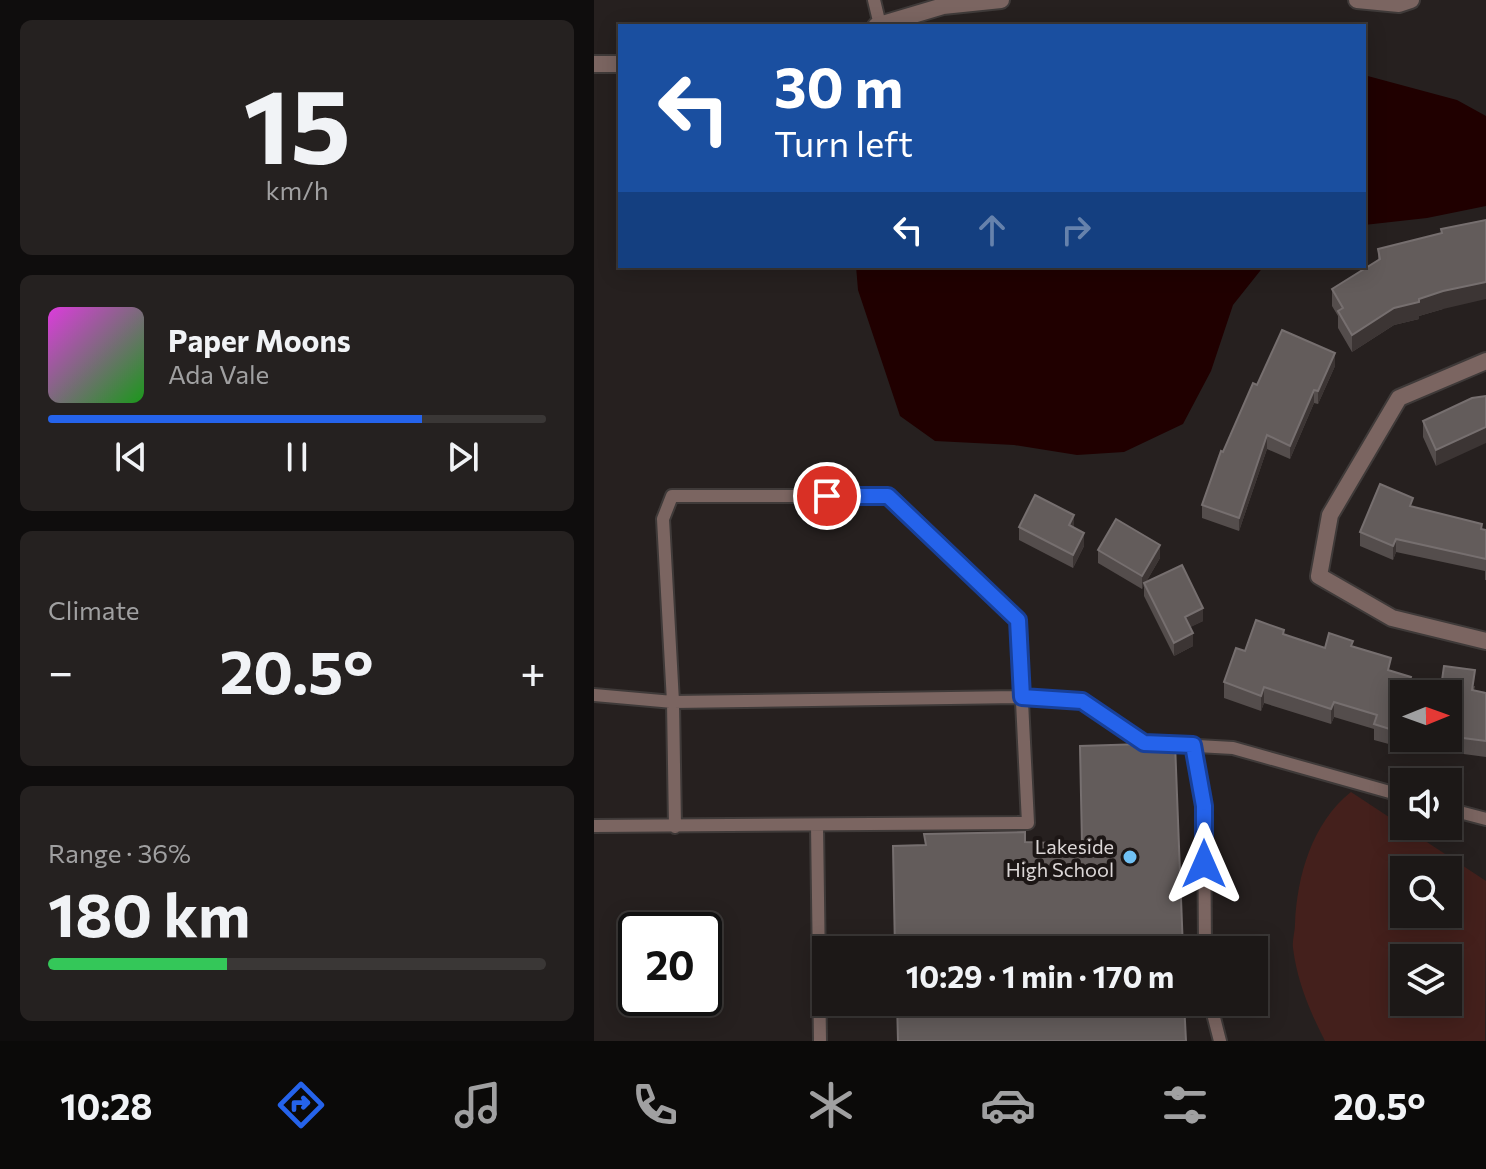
<!DOCTYPE html>
<meta charset="utf-8">
<style>
body{margin:0;font-family:Commissioner,sans-serif;background:#252120;color:#f1f3f6;height:100vh;display:flex;flex-direction:column;font-size:30px;white-space:nowrap}
*{box-sizing:border-box;margin:0}
p{font-size:26px;color:#a0a0a1}
.icon{flex:none;width:44px;height:44px;fill:none;stroke:currentColor;stroke-width:2;stroke-linecap:round;stroke-linejoin:round}
.map{position:relative;flex:1;overflow:hidden}
.drawer{display:flex;flex-direction:column;gap:20px;padding:20px;background:#0f0d0d;width:594px}
.drawer>*{flex:none}
.guide{position:absolute;left:24px;top:24px;width:748px;height:244px;border-radius:0px;box-shadow:0 4px 20px #0003,0 0 0 2px #3a3736;background:#1a4fa0;color:#fff;overflow:hidden}
.needle{width:52px;rotate:89deg}
.tools{position:absolute;left:796px;top:680px;display:grid;gap:16px}
.tools a{display:grid;place-items:center;width:72px;height:72px;border-radius:0px;background:#1c1817;box-shadow:0 4px 20px #0003,0 0 0 2px #3a3736;font-size:40px}
.speed{position:absolute;left:24px;top:912px;display:flex;gap:16px;font-size:40px;font-weight:700;text-align:center}
.speed>*{display:grid;place-content:center;width:104px;height:104px;border-radius:50%;background:#1c1817;box-shadow:0 4px 20px #0003,0 0 0 2px #3a3736;line-height:1}
.speed .limit{border:4px solid #111;border-radius:12px;background:#fff;color:#111}
.pin{position:absolute;display:grid;place-items:center;width:68px;height:68px;color:#fff;margin:-34px;border:4px solid #fff;border-radius:50%;box-shadow:0 2px 8px #0007}
.me{position:absolute;width:88px;margin:-44px;rotate:0deg;stroke-linejoin:round;filter:drop-shadow(0 0 6px #0008)}
.turn{display:flex;align-items:center;gap:28px;height:168px;padding:0 24px;font-size:36px}
.turn .icon{width:104px;height:104px;stroke-width:2.5}
.turn b{display:block;font-size:56px;line-height:68px}
.lanes{display:flex;align-items:center;height:76px;padding:0 24px;background:#0003;justify-content:center;gap:40px;direction:ltr}
.lanes .off{opacity:.35}
.big{font-size:60px;font-weight:700;line-height:1.1}
.drawer .tile{flex:1;display:flex;flex-direction:column;justify-content:center;gap:12px;min-width:0;padding:0 28px;border-radius:12px;background:#252120}
.drawer .dial{align-items:center;gap:0}
.dial b{font-size:104px;line-height:1}
.song{display:flex;align-items:center;gap:24px}
.cover{width:96px;height:96px;border-radius:12px;background:linear-gradient(135deg,hsl(300 70% 55%),hsl(120 70% 35%))}
.played{height:8px;border-radius:4px;background:linear-gradient(90deg,#2563eb 75%,#3a3736 75%)}
.keys{display:flex;justify-content:space-around;direction:ltr}
.heat{display:flex;justify-content:space-between;align-items:center;font-size:44px;direction:ltr}
.charge{height:12px;border-radius:6px;background:linear-gradient(90deg,#34c759 36%,#3a3736 0)}
.trip{position:absolute;left:218px;top:936px;width:456px;height:80px;border-radius:0px;background:#1c1817;box-shadow:0 4px 20px #0003,0 0 0 2px #3a3736;font-weight:700;line-height:80px;text-align:center}
.dock{display:flex;height:128px;justify-content:space-around;align-items:center;background:#0b0a09;color:#a0a0a1}
.dock .icon{width:56px;height:56px}
.dock .selected{color:#2563eb}
.dock b{font-size:36px;color:#f1f3f6}
main{display:flex;flex:1;min-height:0}
.map>svg:first-child{display:block}
.green{fill:#44201c;fill-rule:evenodd}
.water{fill:#200000}
.lines{fill:none;stroke-linecap:round;stroke-linejoin:round}
.service-casing{stroke:#3f3a39;stroke-width:16}
.minor-casing{stroke:#3f3a39;stroke-width:20}
.tertiary-casing{stroke:#3f3a39;stroke-width:20}
.service{stroke:#7b6561;stroke-width:12}
.minor{stroke:#7b6561;stroke-width:16}
.tertiary{stroke:#7b6561;stroke-width:16}
.wall{fill:#544d4c}
.shaded-wall{fill:#3c3534}
.building{fill:#635c5b;stroke:#766f6f;stroke-width:2}
.route-casing{stroke:#184099;stroke-width:20}
.route{stroke:#2563eb;stroke-width:14}
.poi-dot{fill:#70c1f4;stroke:#1c1615;stroke-width:3}
.labels{text-anchor:middle;dominant-baseline:central;stroke-width:8;stroke-linejoin:round;paint-order:stroke}
.poi-label{font-size:20px;fill:#dcd7d7;stroke:#1c1615;text-anchor:end}
</style>
<main>
<section class="drawer">
<div class="tile dial"><b>15</b><p>km/h</p></div>
<div class="tile">
<div class="song"><i class="cover"></i><div><b>Paper Moons</b><p>Ada Vale</p></div></div>
<div class="played"></div>
<div class="keys"><svg class="icon" aria-label="previous" viewBox="0 0 24 24"><path d="M18 5L8 12l10 7zM5 5v14"/></svg><svg class="icon" aria-label="pause" viewBox="0 0 24 24"><path d="M8 5v14M16 5v14"/></svg><svg class="icon" aria-label="next" viewBox="0 0 24 24"><path d="M6 5l10 7-10 7zM19 5v14"/></svg></div>
</div>
<div class="tile"><p>Climate</p>
<div class="heat"><a>−</a><b class="big">20.5°</b><a>+</a></div>
</div>
<div class="tile"><p>Range · 36%</p><b class="big">180 km</b><div class="charge"></div></div>
</section>
<div class="map">
<svg width="892" height="1041" viewBox="0 0 892 1041">
<rect width="100%" height="100%" fill="#26201f"/>
<path class="green" d="M757,792L892,881L891,1041H731C716,1012 703,981 699,948C698,940 701,932 701,924C703,876 718,823 757,792ZM810,870H854V914H810ZM810,958H854V1002H810Z"/>
<path class="water" d="M770,75L863,100L892,116V206L833,218L770,225Z
M262,266H670L639,305L617,371L589,424L530,452L483,455L420,445L341,441L306,416L264,290Z"/>
<g class="lines">
<defs>
<path id="service" d="M280,0L286,25
M0,695L79,702L428,697L488,701L550,743L639,748L810,796
M599,745L610,806L611,950
M854,809L892,819
M223,825L226,1041
M0,826L434,823L424,620L294,496H78L69,519L79,702L81,827
M616,1002L626,1041"/>
<path id="minor" d="M892,361L805,398L736,515L725,576L798,618L892,641"/>
<path id="tertiary" d="M763,0L805,4L817,0
M282,26L349,6L407,0
M0,64H26"/>
</defs>
<use href="#service" class="service-casing"/>
<use href="#minor" class="minor-casing"/>
<use href="#tertiary" class="tertiary-casing"/>
<use href="#service" class="service"/>
<use href="#minor" class="minor"/>
<use href="#tertiary" class="tertiary"/>
</g>
<path class="wall" d="M892,220L849,309L825,316V319L800,325L758,352L744,328V316L738,306V289L784,260V249L847,233V229Z
M741,366L724,404L720,403L696,459L673,449L645,531L608,518V505L629,452L663,385Z
M878,398L842,466L829,437V421Z
M819,507L892,530V580H891V571L802,552L799,560L766,546V532Z
M425,527L480,528L490,546L479,568L425,540Z
M504,550L566,558L552,582L609,621L596,627L599,646L580,656L550,596V585L548,589L504,563Z
M690,635L731,648L759,647L797,671L817,692L802,746L780,740V729L740,717L737,724L670,703L667,711L630,698V682L651,651Z
M881,686L880,690L892,693V757L840,750V738H854V694Z"/>
<path class="shaded-wall" d="M892,282V299L849,309L825,316V319L800,325L758,352V335L800,308L849,291Z
M741,353V366L724,404V391Z
M720,390V403L696,459V446Z
M892,427V443L842,466V450Z
M673,435V449L645,531V518Z
M480,515V528L475,525Z
M490,533V546L479,568V555Z
M802,539V552L799,560V546Z
M566,545V558L548,589V576Z
M609,608V621L591,630V617Z
M599,633V646L580,656V643Z
M817,677V694H812Z
M670,687V703L667,711V696Z
M740,702V717L737,724V709Z
M810,702V718L802,746V731Z"/>
<path class="building" d="M892,220V282L849,291L825,299V302L800,308L758,335L744,311L749,308L738,289L786,259L784,249L848,233L847,229Z
M688,330L741,353L724,391L720,390L696,446L673,435L645,518L608,505L627,451L629,452L659,383L663,385Z
M892,396V427L842,450L829,421L878,398Z
M786,484L819,498L816,506L888,524L887,529L892,530V559L802,539L799,546L766,532Z
M441,495L480,515L475,525L490,533L479,555L425,527Z
M522,519L566,545L548,576L504,550Z
M588,565L609,608L591,617L599,633L580,643L550,583Z
M662,620L690,630L689,634L731,648L735,633L759,641L757,646L797,658L794,670L817,677L812,694H810V702L802,731L780,724L783,715L740,702L737,709L670,687L667,696L630,682L642,648L651,651Z
M850,666L881,670L878,690L892,693V741L854,736V694H846Z
M581,743L589,950H301L299,846L332,845L330,834L431,832V842L488,844L486,746Z
M303,1002H590L592,1041H304Z"/>
<g class="lines">
<defs>
<path id="route" d="M233,496H294L424,620L428,697L488,701L550,743L599,745L610,806V864"/>
</defs>
<use href="#route" class="route-casing"/>
<use href="#route" class="route"/>
</g>
<circle class="poi-dot" cx="536" cy="857" r="8"/>
<g class="labels">
<g class="poi-label">
<text x="520" y="846">Lakeside<tspan x="520" dy="23">High School</tspan></text>
</g>
</g>
</svg>
<div class="tools">
<a><svg class="needle" viewBox="-14 -14 28 28"><path d="M0-13l5 13h-10z" fill="#e53935"/><path d="M0 13l5-13h-10z" fill="#a0a0a1"/></svg></a>
<a><svg class="icon" aria-label="sound" viewBox="0 0 24 24"><path d="M4 9h4l5-4v14l-5-4H4zM17 9q2 3 0 6"/></svg></a>
<a><svg class="icon" aria-label="search" viewBox="0 0 24 24"><circle cx="10" cy="10" r="6"/><path d="M15 15l6 6"/></svg></a>
<a><svg class="icon" aria-label="layers" viewBox="0 0 24 24"><path d="M12 4l9 5-9 5-9-5zM3 14l9 5 9-5"/></svg></a>
</div>
<div class="speed"><div class="limit">20</div></div>
<div class="pin" style="left:233px;top:496px;background:#d93025"><svg class="icon" aria-label="arrive" viewBox="0 0 24 24"><path d="M6 21V4h12l-3 4 3 4H6"/></svg></div>
<svg class="me" style="left:610px;top:864px" viewBox="-20 -20 40 40"><path d="M0-17L14 15 0 8-14 15z" fill="#2563eb" stroke="#fff" stroke-width="4"/></svg>
<div class="trip">10:29 · 1 min · 170 m</div>
<div class="guide">
<div class="turn"><svg class="icon" aria-label="left" viewBox="0 0 24 24"><path d="M17 20v-9H6M10 6l-5 5 5 5"/></svg><div><b>30 m</b>Turn left</div></div>
<div class="lanes"><svg class="icon" aria-label="left" viewBox="0 0 24 24"><path d="M17 20v-9H6M10 6l-5 5 5 5"/></svg><svg class="icon off" aria-label="ahead" viewBox="0 0 24 24"><path d="M12 20V5M6 11l6-6 6 6"/></svg><svg class="icon off" aria-label="right" viewBox="0 0 24 24"><path d="M7 20v-9h11M14 6l5 5-5 5"/></svg></div>
</div>
</div>
</main>
<nav class="dock">
<b>10:28</b>
<svg class="icon selected" aria-label="directions" viewBox="0 0 24 24"><path d="M12 3l9 9-9 9-9-9zM9 14v-3h6M13 9l2 2-2 2"/></svg>
<svg class="icon" aria-label="music" viewBox="0 0 24 24"><path d="M9 18V5l10-2v13"/><circle cx="6" cy="18" r="3"/><circle cx="16" cy="16" r="3"/></svg>
<svg class="icon" aria-label="phone" viewBox="0 0 24 24"><path d="M5 4h4l2 5-3 2q2 4 5 5l2-3 5 2v4C11 20 4 13 5 4z"/></svg>
<svg class="icon" aria-label="climate" viewBox="0 0 24 24"><path d="M12 3v18M4 7l16 10M4 17L20 7"/></svg>
<svg class="icon" aria-label="car" viewBox="0 0 24 24"><path d="M5 17H2v-5l4-1 3-4h7l3 4 3 1v5h-3M9 17h6M6 11h13"/><circle cx="7" cy="17" r="2"/><circle cx="17" cy="17" r="2"/></svg>
<svg class="icon" aria-label="filters" viewBox="0 0 24 24"><path d="M4 7h16M4 17h16"/><circle cx="9" cy="7" r="2"/><circle cx="15" cy="17" r="2"/></svg>
<b>20.5°</b>
</nav>
